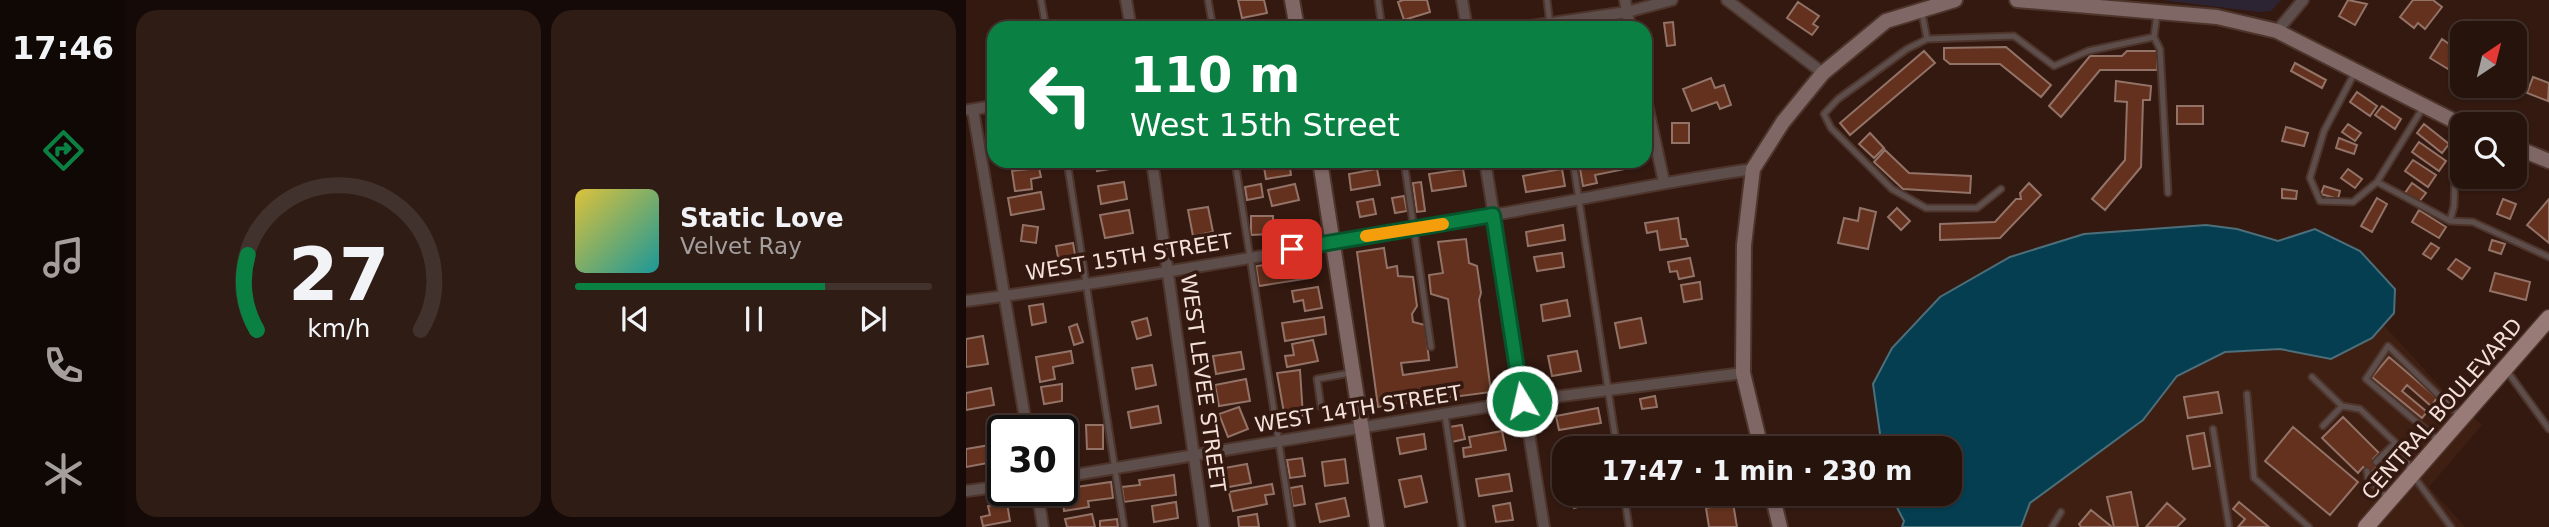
<!DOCTYPE html>
<meta charset="utf-8">
<style>
body{margin:0;font-family:"DejaVu Sans",sans-serif;background:#2e1c15;color:#f1f3f6;height:100vh;display:flex;flex-direction:column;font-size:26px;white-space:nowrap}
*{box-sizing:border-box;margin:0}
p{font-size:23px;color:#a49e9d}
.icon{flex:none;width:38px;height:38px;fill:none;stroke:currentColor;stroke-width:2;stroke-linecap:round;stroke-linejoin:round}
.map{position:relative;flex:1;overflow:hidden}
.details{display:flex;flex-direction:column;gap:10px;padding:10px;background:#150a07;width:840px}
.details>*{flex:none}
.banner{position:absolute;left:21px;top:21px;width:665px;height:147px;border-radius:21px;box-shadow:0 2px 5px #0004,0 0 0 2px #42322d;background:#0b8043;color:#fff;overflow:hidden}
.needle{width:46px;rotate:35deg}
.tools{position:absolute;left:1484px;top:21px;display:grid;gap:14px}
.tools a{display:grid;place-items:center;width:77px;height:77px;border-radius:14px;background:#26130c;box-shadow:0 2px 5px #0004,0 0 0 2px #42322d;font-size:35px}
.speed{position:absolute;left:21px;top:415px;display:flex;gap:14px;font-size:35px;font-weight:700;text-align:center}
.speed>*{display:grid;place-content:center;width:91px;height:91px;border-radius:50%;background:#26130c;box-shadow:0 2px 5px #0004,0 0 0 2px #42322d;line-height:1}
.speed .limit{border:4px solid #111;border-radius:10px;background:#fff;color:#111}
.pin{position:absolute;display:grid;place-items:center;width:60px;height:60px;color:#fff;margin:-30px;border-radius:14px;box-shadow:0 4px 10px #0006}
.me{position:absolute;width:77px;margin:-38px;rotate:351deg;stroke-linejoin:round;filter:drop-shadow(0 0 5px #0008)}
.turn{display:flex;align-items:center;gap:24px;height:147px;padding:0 28px;font-size:32px}
.turn .icon{width:91px;height:91px;stroke-width:2.5}
.turn b{display:block;font-size:49px;line-height:60px}
.details .tile{flex:1;display:flex;flex-direction:column;justify-content:center;gap:10px;min-width:0;padding:0 24px;border-radius:21px;background:#2e1c15}
.details .dial{align-items:center;gap:0}
.dial svg{height:182px;overflow:visible;fill:none;stroke:#42322d;stroke-width:7;stroke-linecap:round;text-anchor:middle}
.dial text{fill:#f1f3f6;stroke:none}
.song{display:flex;align-items:center;gap:21px}
.cover{width:84px;height:84px;border-radius:10px;background:linear-gradient(135deg,hsl(50 70% 55%),hsl(180 70% 35%))}
.played{height:7px;border-radius:4px;background:linear-gradient(90deg,#0b8043 70%,#42322d 70%)}
.keys{display:flex;justify-content:space-around;direction:ltr}
.details .tiles{flex:1;display:grid;gap:10px;grid-template-columns:repeat(2,1fr)}
.trip{position:absolute;left:586px;top:436px;width:410px;height:70px;border-radius:21px;background:#26130c;box-shadow:0 2px 5px #0004,0 0 0 2px #42322d;font-weight:600;line-height:70px;text-align:center}
main{display:flex;flex:1;min-height:0}
.dock{display:flex;flex-direction:column;width:126px;justify-content:space-around;align-items:center;background:#0f0805;color:#a49e9d}
.dock .icon{width:49px;height:49px}
.dock .on{color:#0b8043}
.dock b{font-size:32px;color:#f1f3f6}
.map>svg:first-child{display:block}
.built{fill:#401f13}
.education{fill:#2d2433}
.water{fill:#053e51;stroke:#4c6f7a;stroke-width:2}
.building{fill:#63311e;stroke:#937367;stroke-width:2}
.lines{fill:none;stroke-linecap:round;stroke-linejoin:round}
.lane-casing{stroke:#4e352c;stroke-width:9}
.street-casing{stroke:#4e352c;stroke-width:14}
.secondary-casing{stroke:#4e352c;stroke-width:18}
.primary-casing{stroke:#4e352c;stroke-width:19}
.lane{stroke:#5d4e4c;stroke-width:5}
.street{stroke:#5d4e4c;stroke-width:10}
.secondary{stroke:#7e6765;stroke-width:14}
.primary{stroke:#987a77;stroke-width:16}
.route-casing{stroke:#07532c;stroke-width:18}
.route{stroke:#0b8043;stroke-width:12}
.slow{stroke:#f59e0b;stroke-width:12}
.labels{text-anchor:middle;dominant-baseline:central;stroke-width:7;stroke-linejoin:round;paint-order:stroke}
.street-label{font-size:21px;fill:#f3e1da;stroke:#331910}
</style>
<main>
<nav class="dock">
<b>17:46</b>
<svg class="icon on" aria-label="directions" viewBox="0 0 24 24"><path d="M12 3l9 9-9 9-9-9zM9 14v-3h6M13 9l2 2-2 2"/></svg>
<svg class="icon" aria-label="music" viewBox="0 0 24 24"><path d="M9 18V5l10-2v13"/><circle cx="6" cy="18" r="3"/><circle cx="16" cy="16" r="3"/></svg>
<svg class="icon" aria-label="phone" viewBox="0 0 24 24"><path d="M5 4h4l2 5-3 2q2 4 5 5l2-3 5 2v4C11 20 4 13 5 4z"/></svg>
<svg class="icon" aria-label="climate" viewBox="0 0 24 24"><path d="M12 3v18M4 7l16 10M4 17L20 7"/></svg>
</nav>
<section class="details">
<div class="tiles">
<div class="tile dial"><svg viewBox="0 0 100 80">
<path d="M14 69A42 42 0 1 1 86 69"/>
<path d="M14 69A42 42 0 0 1 10 36" stroke="#0b8043"/>
<text x="50" y="56" font-size="32" font-weight="700">27</text>
<text x="50" y="72" font-size="11">km/h</text>
</svg></div>
<div class="tile">
<div class="song"><i class="cover"></i><div><b>Static Love</b><p>Velvet Ray</p></div></div>
<div class="played"></div>
<div class="keys"><svg class="icon" aria-label="previous" viewBox="0 0 24 24"><path d="M18 5L8 12l10 7zM5 5v14"/></svg><svg class="icon" aria-label="pause" viewBox="0 0 24 24"><path d="M8 5v14M16 5v14"/></svg><svg class="icon" aria-label="next" viewBox="0 0 24 24"><path d="M6 5l10 7-10 7zM19 5v14"/></svg></div>
</div>
</div>
</section>
<div class="map">
<svg width="1583" height="527" viewBox="0 0 1583 527">
<rect width="100%" height="100%" fill="#331910"/>
<path class="built" d="M1415,322L1481,394L1516,425L1463,487L1499,527H1055L1064,503L1177,420L1211,376L1259,352L1314,349L1365,359Z"/>
<path class="education" d="M1196,0H1315L1305,11L1293,12Z"/>
<path class="water" d="M1240,225L1271,229L1312,241L1349,229L1394,251L1429,289L1428,313L1406,338L1365,359L1314,349L1259,352L1211,376L1177,420L1064,503L1055,527H936L938,521L924,494H984V448H916L907,384L926,348L974,297L1044,257L1118,234Z"/>
<path class="building" d="M272,0H298L301,13L276,18Z
M437,0H461L464,12L438,20L432,2Z
M1382,0L1401,4L1389,25L1373,16Z
M1447,0H1467L1476,7L1459,29L1452,23L1448,28L1434,17Z
M832,2L853,16L847,24L852,27L846,35L821,18Z
M130,21L131,28H99L98,25Z
M707,22L709,45L701,46L698,23Z
M1476,39L1493,51L1482,69L1464,58Z
M1040,47L1085,85L1075,97L1034,64H984L978,59V48Z
M958,51L969,63L884,135L874,123Z
M1161,51H1191V70H1134L1095,117L1083,106L1124,56H1156Z
M1329,63L1360,80L1356,88L1325,71Z
M1567,77L1583,83L1582,101L1561,93Z
M745,78L749,88L758,85L765,105L754,109L751,102L726,111L717,89Z
M1150,81L1185,86L1184,100H1177L1175,167L1139,210L1126,199L1159,160L1161,102L1149,101Z
M1391,92L1411,106L1404,116L1384,102Z
M1211,106H1237V124H1211Z
M1416,106L1435,119L1429,129L1409,115Z
M706,123H723V143H706Z
M1382,124L1395,133L1389,141L1376,132Z
M1458,124L1483,144L1476,153L1451,133Z
M1320,127L1342,133L1338,146L1316,141Z
M904,133L918,148L908,158L893,144Z
M1373,138L1391,145L1388,154L1370,148Z
M1453,142L1480,161L1473,171L1446,152Z
M919,150L943,173L1005,176L1004,193L937,189L908,162Z
M1447,160L1470,175L1462,187L1439,171Z
M129,161H156L157,167L131,171Z
M297,161H323L325,175L300,179Z
M622,161H663L664,168L629,175L631,183L617,186L613,163Z
M73,168L75,177L65,179L66,189L49,191L46,171Z
M411,169L414,185L385,190L383,174Z
M497,169L500,186L466,191L463,174Z
M596,169L599,186L560,192L557,176Z
M1382,169L1396,179L1389,188L1375,178Z
M158,182L161,199L135,204L132,186Z
M455,182L459,211L451,212L447,183Z
M1063,183L1075,195L1034,238L974,240V224L1029,222L1050,199H1055L1054,193Z
M1446,183L1460,193L1453,202L1439,193Z
M295,184L297,197L281,200L279,187Z
M329,184L333,200L306,206L302,190Z
M1358,186L1374,191L1372,199L1355,194Z
M1316,189L1331,191L1330,199L1316,198Z
M75,192L78,209L45,215L42,198Z
M438,196L441,211L429,213L426,198Z
M1411,198L1421,204L1406,232L1395,226Z
M407,199L410,214L394,217L391,202Z
M1537,199L1550,204L1544,219L1531,214Z
M1583,199V243L1561,225Z
M242,207L247,232L227,236L222,210Z
M894,208L910,212L902,249L872,243L878,218L892,221Z
M931,208L944,221L935,230L922,217Z
M163,210L167,233L139,238L134,215Z
M1453,210L1480,227L1473,238L1446,222Z
M285,216H307V234L285,235Z
M712,218L715,239H720L722,246L694,250L691,231L681,233L679,223Z
M57,225L72,227L70,243L55,241Z
M597,225L599,240L562,246L560,232Z
M500,239L503,263L511,266L515,293L513,300L525,392L412,407L391,252L418,248L421,268L431,266L432,276L447,277L451,306L446,314L447,322L459,325L463,360L435,363L437,375L491,367L482,299L465,294L463,275L477,273L472,242Z
M1526,240L1539,244L1535,254L1523,250Z
M107,243L110,260L93,263L90,246Z
M1465,243L1473,248L1465,259L1457,254Z
M596,253L598,267L571,271L568,257Z
M724,258L728,276L713,279L711,271L704,272L702,262Z
M1490,259L1504,268L1496,279L1482,269Z
M307,264L308,270L343,265L345,278L293,286L290,266Z
M1529,273L1564,282L1560,300L1524,291Z
M734,282L736,299L718,302L715,285Z
M352,287L356,308L339,311L337,300L328,302L326,291Z
M601,300L604,316L577,321L575,305Z
M77,304L80,322L66,325L63,306Z
M358,317L360,334L319,341L316,323Z
M181,318L185,335L171,339L166,322Z
M675,318L680,343L654,348L649,323Z
M111,324L117,342L108,345L103,327Z
M17,336L22,364L0,367V339Z
M347,340L352,361L321,367L319,356L328,355L326,344Z
M105,351L107,363L87,367L89,379L74,382L70,357Z
M611,351L615,371L586,376L582,356Z
M275,352L278,369L250,374L247,356Z
M1423,357L1471,398L1465,406L1441,385L1436,391L1461,412L1456,418L1406,377Z
M186,365L190,385L170,389L166,368Z
M334,370L337,416L319,419L311,373Z
M280,379L284,401L253,406L249,385Z
M96,384V401L78,404L75,387Z
M25,388L28,405L0,410V393Z
M1252,392L1256,413L1222,418L1218,397Z
M689,396L691,407L676,409L674,399Z
M192,406L195,423L165,428L162,412Z
M273,407L282,429L262,437L253,414Z
M632,408L635,423L593,430L590,416Z
M1377,417L1413,453L1407,459L1413,465L1404,474L1397,467L1392,473L1356,438Z
M120,425H137V449H121Z
M496,425L499,439L486,442L483,427Z
M1327,427L1392,482L1364,515L1299,461Z
M107,430L109,448L96,449V431Z
M536,431L540,450L498,457L497,448L505,447L503,437Z
M1238,433L1244,466L1227,469L1221,436Z
M458,434L460,449L434,454L431,438Z
M609,437L611,448H598L597,455L594,440Z
M24,445L27,462L0,467V449Z
M336,458L339,476L324,478L321,460Z
M379,459L382,483L359,486L356,462Z
M281,464L285,483L257,488L253,469Z
M543,474L546,491L513,496L510,479Z
M208,475L210,495L158,502L156,487L174,485L173,480Z
M455,476L461,502L439,507L433,480Z
M145,482L147,498L122,501L123,507L98,511L96,489Z
M306,484L308,494L299,495L301,504L267,511L263,492Z
M336,486L339,504L327,506L324,488Z
M1165,492L1172,527H1148L1141,497Z
M604,494H630L632,502L608,508Z
M379,498L383,516L354,522L350,504Z
M210,502L212,518L188,522L186,506Z
M1273,502L1303,527H1272L1279,519L1267,509Z
M41,503L44,521L17,526L15,517L24,515L22,506Z
M544,503L547,520L530,522L527,506Z
M767,503L771,527H743L740,508Z
M1201,503L1219,519L1211,527H1180Z
M1125,510L1146,527H1115L1113,524Z
M126,514L129,527H101L99,519Z
M291,514L293,527H273L272,517Z
M151,519L152,527H134V521Z"/>
<g class="lines">
<defs>
<path id="lane" d="M75,0L80,28
M242,0L247,28
M412,0L416,28
M581,0L584,25
M956,13L961,39
M1191,13L1188,37L1194,49L1202,193
M1388,74L1358,131L1344,178L1354,201L1387,202L1411,182
M1458,106L1411,182L1484,221
M101,161L158,527
M269,161L326,527
M438,161L465,347
M607,161L651,448
M1489,172L1488,206L1484,221L1507,222L1583,257
M1035,189L1011,208H960L926,189L865,128L858,114L872,99L941,49L961,39L1048,36L1088,66L1122,51L1188,37
M1541,371L1583,429
M1346,377L1376,406L1394,409L1436,449L1446,474L1485,527
M1281,394L1288,478L1343,527
M355,407L351,379L384,373
M479,415L496,527
M1357,426L1376,406
M1247,429L1263,527
M1473,441L1400,379L1422,346L1493,415
M1410,462L1429,443
M1401,471L1402,479L1421,497
M658,494L663,527
M1086,527L1095,512"/>
<path id="street" d="M160,0L165,28
M496,0L501,28
M659,0L664,28
M761,0L857,73
M552,28L661,12L706,0
M1311,31L1337,0
M679,95L698,182
M3,110L28,106
M7,110L61,430
M186,161L238,527
M519,161L578,527
M0,301C176,278 352,247 527,215C614,200 700,181 787,169
M96,477L556,401L777,373
M71,490L77,527
M0,491L37,486"/>
<path id="secondary" d="M326,0L331,28
M1051,0L1251,17L1311,31L1496,125
M1549,147L1583,161
M354,161L411,527
M795,448L777,373L778,245L787,169L817,122L857,73L920,21L989,0
M806,494L814,527"/>
<path id="primary" d="M1400,527L1583,318"/>
</defs>
<use href="#lane" class="lane-casing"/>
<use href="#street" class="street-casing"/>
<use href="#secondary" class="secondary-casing"/>
<use href="#primary" class="primary-casing"/>
<use href="#lane" class="lane"/>
<use href="#street" class="street"/>
<use href="#secondary" class="secondary"/>
<use href="#primary" class="primary"/>
</g>
<g class="lines">
<defs>
<path id="route" d="M326,249L527,215L556,401"/>
</defs>
<use href="#route" class="route-casing"/>
<use href="#route" class="route"/>
<path class="slow" d="M400,236L477,224"/>
</g>
<g class="labels">
<g class="street-label">
<text transform="translate(163 257) rotate(-9)">WEST 15TH STREET</text>
<text transform="translate(237 383) rotate(82)">WEST LEVEE STREET</text>
<text transform="translate(392 409) rotate(-9)">WEST 14TH STREET</text>
<text transform="translate(1476 409) rotate(-49)">CENTRAL BOULEVARD</text>
</g>
</g>
</svg>
<div class="tools">
<a><svg class="needle" viewBox="-14 -14 28 28"><path d="M0-13l5 13h-10z" fill="#e53935"/><path d="M0 13l5-13h-10z" fill="#a49e9d"/></svg></a>
<a><svg class="icon" aria-label="search" viewBox="0 0 24 24"><circle cx="10" cy="10" r="6"/><path d="M15 15l6 6"/></svg></a>
</div>
<div class="speed"><div class="limit">30</div></div>
<div class="pin" style="left:326px;top:249px;background:#d93025"><svg class="icon" aria-label="arrive" viewBox="0 0 24 24"><path d="M6 21V4h12l-3 4 3 4H6"/></svg></div>
<svg class="me" style="left:556px;top:401px" viewBox="-20 -20 40 40"><circle r="17" fill="#0b8043" stroke="#fff" stroke-width="3"/><path d="M0-11L8 9 0 5-8 9z" fill="#fff"/></svg>
<div class="trip">17:47 · 1 min · 230 m</div>
<div class="banner">
<div class="turn"><svg class="icon" aria-label="left" viewBox="0 0 24 24"><path d="M17 20v-9H6M10 6l-5 5 5 5"/></svg><div><b>110 m</b>West 15th Street</div></div>
</div>
</div>
</main>
